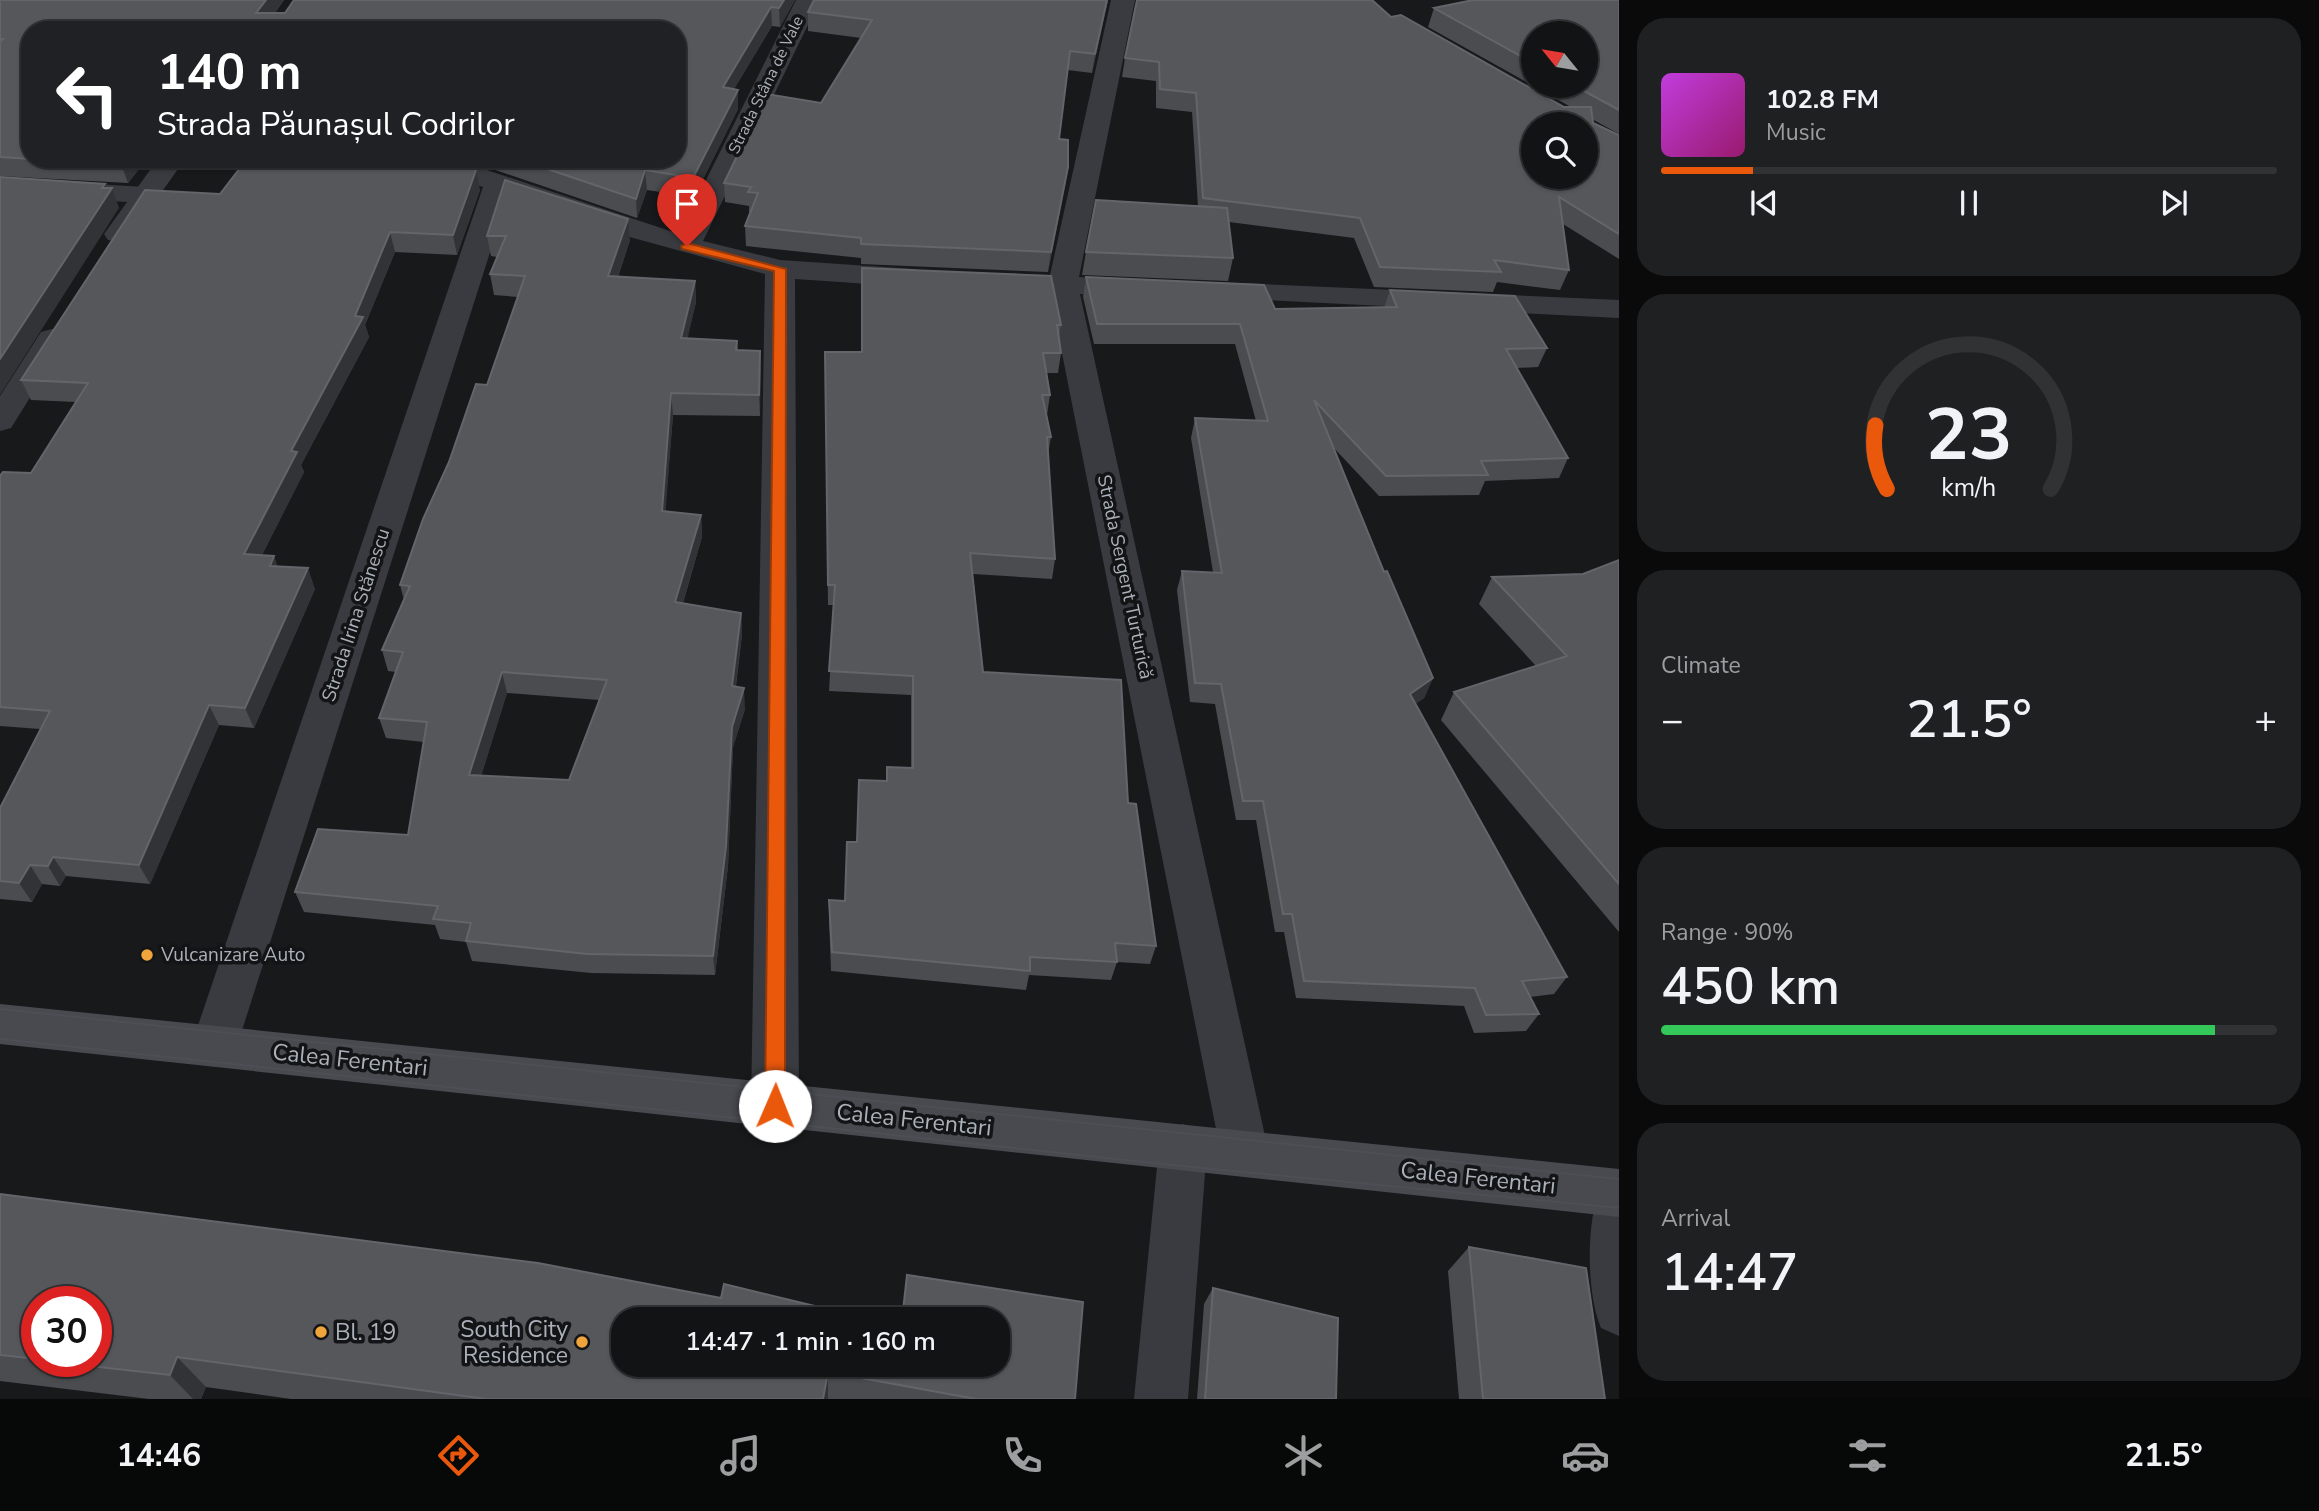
<!DOCTYPE html>
<meta charset="utf-8">
<style>
body{margin:0;font-family:"Nunito Sans",sans-serif;background:#1f2022;color:#f1f3f6;height:100vh;display:flex;flex-direction:column;font-size:26px;white-space:nowrap}
*{box-sizing:border-box;margin:0}
p{font-size:23px;color:#9c9ea0}
.icon{flex:none;width:38px;height:38px;fill:none;stroke:currentColor;stroke-width:2;stroke-linecap:round;stroke-linejoin:round}
.map{position:relative;flex:1;overflow:hidden}
.details{display:flex;flex-direction:column;gap:18px;padding:18px;background:#0a0a0b;width:700px}
.details>*{flex:none}
.hud{position:absolute;left:21px;top:21px;width:665px;height:147px;border-radius:28px;box-shadow:0 2px 5px #0004,0 0 0 2px #313234;background:#202124;color:#fff;overflow:hidden}
.needle{width:46px;rotate:300deg}
.tools{position:absolute;left:1521px;top:21px;display:grid;gap:14px}
.tools a{display:grid;place-items:center;width:77px;height:77px;border-radius:50%;background:#121314;box-shadow:0 2px 5px #0004,0 0 0 2px #313234;font-size:35px}
.speed{position:absolute;left:21px;top:1286px;display:flex;gap:14px;font-size:35px;font-weight:700;text-align:center}
.speed>*{display:grid;place-content:center;width:91px;height:91px;border-radius:50%;background:#121314;box-shadow:0 2px 5px #0004,0 0 0 2px #313234;line-height:1}
.speed .limit{border:10px solid #d22;background:#fff;color:#111}
.pin{position:absolute;display:grid;place-items:center;width:60px;height:60px;color:#fff;margin:-72px -30px;border-radius:50% 50% 50% 0;rotate:-45deg;box-shadow:0 0 7px #0007}
.pin .icon{rotate:45deg}
.me{position:absolute;width:77px;margin:-38px;rotate:1deg;stroke-linejoin:round;filter:drop-shadow(0 0 5px #0008)}
.turn{display:flex;align-items:center;gap:24px;height:147px;padding:0 21px;font-size:32px}
.turn .icon{width:91px;height:91px;stroke-width:2.5}
.turn b{display:block;font-size:49px;line-height:60px}
.big{font-size:52px;font-weight:600;line-height:1.1}
.details .tile{flex:1;display:flex;flex-direction:column;justify-content:center;gap:10px;min-width:0;padding:0 24px;border-radius:28px;background:#1f2022}
.details .dial{align-items:center;gap:0}
.dial svg{height:182px;overflow:visible;fill:none;stroke:#313234;stroke-width:7;stroke-linecap:round;text-anchor:middle}
.dial text{fill:#f1f3f6;stroke:none}
.song{display:flex;align-items:center;gap:21px}
.cover{width:84px;height:84px;border-radius:10px;background:linear-gradient(135deg,hsl(290 70% 55%),hsl(320 70% 35%))}
.played{height:7px;border-radius:4px;background:linear-gradient(90deg,#ea580c 15%,#313234 15%)}
.keys{display:flex;justify-content:space-around;direction:ltr}
.heat{display:flex;justify-content:space-between;align-items:center;font-size:38px;direction:ltr}
.charge{height:10px;border-radius:5px;background:linear-gradient(90deg,#34c759 90%,#313234 0)}
.trip{position:absolute;left:611px;top:1307px;width:399px;height:70px;border-radius:28px;background:#121314;box-shadow:0 2px 5px #0004,0 0 0 2px #313234;font-weight:600;line-height:70px;text-align:center}
.menu{display:flex;height:112px;justify-content:space-around;align-items:center;background:#070808;color:#9c9ea0}
.menu .icon{width:49px;height:49px}
.menu .selected{color:#ea580c}
.menu b{font-size:32px;color:#f1f3f6}
main{display:flex;flex:1;min-height:0}
.map>svg:first-child{display:block}
.lines{fill:none;stroke-linecap:round;stroke-linejoin:round}
.minor{fill:#3a3b40;fill-rule:evenodd}
.tertiary{fill:#3a3b40;fill-rule:evenodd}
.secondary{fill:#484a50;fill-rule:evenodd}
.tram{stroke:#4d4f55;stroke-width:2}
.wall{fill:#4a4c50;fill-rule:evenodd}
.shaded-wall{fill:#323336}
.building{fill:#55575b;stroke:#62656a;stroke-width:2;fill-rule:evenodd}
.route{fill:#ea580c;stroke:#983908;stroke-width:2}
.poi-dot{fill:#efa53c;stroke:#131416;stroke-width:2.5}
.labels{text-anchor:middle;dominant-baseline:central;stroke-width:7;stroke-linejoin:round;paint-order:stroke}
.far-street-label{font-size:16px;fill:#abb1ba;stroke:#131416}
.street-label{font-size:19px;fill:#abb1ba;stroke:#131416}
.poi-label{font-size:19px;fill:#abb1ba;stroke:#131416;text-anchor:start}
.near-street-label{font-size:23px;fill:#abb1ba;stroke:#131416}
.near-poi-label{font-size:23px;fill:#abb1ba;stroke:#131416;text-anchor:end}
</style>
<main>
<div class="map">
<svg width="1619" height="1399" viewBox="0 0 1619 1399">
<rect width="100%" height="100%" fill="#18191b"/>
<g class="lines">
<path class="minor" d="M796,0H820L703,241L780,260L914,269L924,272L929,278L924,284L914,287L795,279L799,1106L792,1122L775,1128L758,1122L751,1106L765,274L604,230L508,196L237,1046L230,1061L214,1067L198,1061L191,1046L483,187L419,165L415,159H454L679,234Z
M1111,0H1135L1079,277L1148,282L1153,288L1148,294L1138,297L1080,294L1269,1154L1262,1170L1245,1177L1228,1170L1221,1154L1050,293L989,288L984,282L989,276L999,273L1050,275Z
M0,178L144,187L154,189L158,195L154,201L144,203L0,194Z
M1215,282L1619,300V318L1205,297L1200,291L1205,285Z
M1619,1178V1336L1601,1328C1586,1292 1586,1221 1601,1185Z"/>
<path class="tertiary" d="M158,159H185L128,240L118,242L108,240L104,234Z
M52,329L63,332L67,338L11,428L0,431V396L41,332Z
M1183,1124L1200,1131L1207,1147L1188,1399H1134L1159,1147L1166,1131Z"/>
<path class="secondary" d="M0,1004L1619,1169V1217L0,1044Z"/>
<path class="tram" d="M0,1009L1619,1179
M0,1039L1182,1166L1619,1208"/>
</g>
<path class="wall" d="M0,0H284L275,13L795,0L780,27L772,26L734,89L738,109L694,197L647,190L637,218L463,159H677V30H30V159H147L128,183L0,176Z
M814,0H1108L1092,73L1068,70L1059,139L1068,167L1065,186L1048,272L861,264V258L746,246L745,226L750,212H749V206L725,202L724,183L821,103L861,38L808,31V12Z
M1619,0V134L1592,119L1593,123L1619,135V259L1563,224L1569,270L1560,290L1497,282L1493,292L1374,287L1354,238L1229,222L1233,258L1228,281L1082,275L1086,252L1198,206L1192,112L1156,108V81L1122,77L1125,58L1391,17L1564,107H1571L1428,27L1434,8ZM1533,33L1586,86H1533Z
M480,190L457,255L395,252L365,325L369,337L301,465L304,472L262,555L274,556L277,566L315,589L254,728L219,725L150,884L66,876L60,886L42,884L32,902L0,899V808L40,729L0,726V476L31,473L76,402L31,400L21,380L220,194Z
M487,236L630,240L618,277L695,281L696,302L687,338L737,341L738,350L760,351V416L673,415L665,511L701,515L702,537L683,603L741,613L742,634L736,686L745,709L733,747L728,866L715,975L591,973L472,961L466,942L440,939L435,925L304,912L295,892L408,835L424,742L386,738L379,718L396,672L388,671L382,650L404,600L400,585L487,385L518,297L494,295L490,274L497,257L491,256ZM507,693L599,700L569,780L481,776Z
M862,268L1061,325L1059,336L1061,353L1058,373H1046L1050,395L1047,415L1051,437L1048,454L1055,559L1052,579L973,574L983,672L1128,803L1156,946L1150,964L1117,962L1111,980L1029,975L1026,990L831,971L829,919V900L845,901L857,842L886,781L887,767L911,768V695L829,691L834,605H828L825,372L862,352Z
M1086,277L1275,309L1384,308L1390,290L1547,348L1538,367L1517,368L1568,458L1559,478L1485,481L1479,495L1379,496L1333,447L1384,572L1433,678L1424,698L1415,704L1567,977L1554,994L1530,997L1539,1014L1526,1031L1474,1033L1464,1006L1296,998L1284,932H1275L1256,820H1236L1215,704L1190,702L1177,590L1182,571L1213,572L1191,438L1195,418L1256,421L1235,344H1094L1083,297Z
M1619,560V932L1441,720L1454,692L1536,666L1479,604L1492,577L1583,574Z
M0,1194L998,1365L1075,1399H291L206,1387L201,1399H149L0,1381ZM37,1302L96,1362H37Z
M1469,1247L1605,1399H1459L1448,1271Z
M1213,1288L1336,1399H1197L1204,1304Z"/>
<path class="shaded-wall" d="M266,0H284L263,30L256,13Z
M784,0H795L780,27L779,8Z
M1107,0H1108L1092,73L1095,54Z
M771,7L772,26L724,106L723,87Z
M738,90V109L694,197L693,178Z
M125,159H147L128,183L121,164Z
M1068,167L1065,186L1048,272L1051,252Z
M476,170L480,190L457,255L453,235Z
M645,170L647,190L637,218L636,199Z
M105,184L109,193L112,188L119,208L0,395V359Z
M628,219L630,240L611,297L608,276Z
M390,232L395,252L365,325L369,337L301,465L304,472L252,575L244,554L355,316Z
M695,281L696,302L683,359L681,338Z
M760,351L761,372L760,416L759,395Z
M671,393L673,415L664,532L662,511Z
M701,515L702,537L677,623L675,602Z
M274,556L281,577L270,566Z
M308,568L315,589L254,728L245,708Z
M741,613L742,634L733,707L732,686Z
M502,672L507,693L475,796L469,775Z
M1433,678L1424,698L1401,714L1410,694Z
M744,688L745,709L733,747L728,866L715,975L713,956L732,727Z
M209,705L219,725L150,884L139,865Z
M53,857L66,876L60,886L48,866Z
M30,865L42,884L32,902L19,883Z
M177,1357L206,1387L201,1399H193L170,1375Z
M828,1372V1399H823Z"/>
<path class="building" d="M0,0H266L256,13H285L294,0H784L779,8L771,7L723,87L738,90L693,178L645,170L636,199L518,159H677V30H30V159L0,157V42L3,39H0Z
M814,0H1107L1095,54L1070,51L1059,139L1068,140V167L1051,252L861,244V238L745,226L758,193L748,192L751,187L724,183L767,94L821,103L872,20L808,12Z
M1137,0H1372L1391,17L1401,15L1564,107H1591L1593,123L1619,135V234L1559,197L1569,270L1494,260L1501,272L1380,267L1360,218L1203,198L1196,93L1160,89L1159,62L1125,58ZM1533,124H1586V177H1533Z
M1473,0H1619V110L1575,86H1586V33H1533V63L1434,8Z
M41,159H125L121,164Z
M247,159H446L476,170L453,235L390,232L355,316L363,317L291,451L297,452L244,554L274,556L270,566L308,568L245,708L209,705L139,865L53,857L48,866L30,865L19,883L0,881V808L50,711L0,707V476L3,472L31,473L88,383L21,380L145,190L220,194Z
M0,177L105,184L102,188H112L0,359Z
M505,180L628,219L608,276L695,281L681,338L737,341L736,350L760,351L759,395L671,393L662,511L701,515L675,602L741,613L732,686L744,688L732,727L726,846L713,956L587,954L466,941L471,923L433,919L438,906L295,892L318,829L408,835L427,722L379,718L403,652L382,650L410,586L400,585L423,519L449,462L476,384L487,385L525,276L490,274L506,236H487ZM502,672L607,680L569,780L469,775Z
M1096,200L1227,208L1233,258L1086,252Z
M862,268L1051,276L1061,325H1057L1061,353H1043L1050,395H1042L1051,437H1047L1055,559L970,553L983,672L1121,680L1128,803L1136,804L1156,946L1115,943L1117,962L1030,957V971L832,952L829,900L845,901L847,842H857L859,780L887,781V767L913,768V676L829,671L835,585H828L825,352H862Z
M1086,277L1264,285L1275,309L1397,307L1390,290L1515,296L1547,348L1506,349L1568,458L1481,461L1488,475L1386,476L1314,400L1384,572L1387,571L1433,678L1410,694L1567,977L1522,981L1539,1014L1486,1015L1475,988L1304,981L1292,914H1283L1263,801H1243L1221,684L1195,683L1182,571L1222,573L1195,418L1268,421L1240,324H1097Z
M1619,560V884L1454,692L1567,656L1492,577L1583,574Z
M0,1194L538,1263L721,1298L724,1284L873,1320H623V1365H998V1320H902L907,1275L1083,1302L1075,1399H976L828,1372L823,1399H486L177,1357L170,1375L54,1362H96V1302H37V1359L0,1355Z
M1469,1247L1586,1268L1605,1399H1483Z
M1213,1288L1338,1318L1336,1399H1205Z"/>
<path class="route" d="M687,243L786,269L785,1106L782,1113L775,1115L768,1113L765,1106L774,271L682,249L681,246Z"/>
<g class="poi-dot">
<circle cx="147" cy="955" r="7"/>
<circle cx="321" cy="1332" r="7"/>
<circle cx="582" cy="1342" r="7"/>
</g>
<g class="labels">
<g class="far-street-label">
<text transform="translate(766 85) rotate(-64)">Strada Stâna de Vale</text>
</g>
<g class="street-label">
<text transform="translate(1125 577) rotate(78)">Strada Sergent Turturică</text>
<text transform="translate(356 615) rotate(-72)">Strada Irina Stănescu</text>
</g>
<g class="poi-label">
<text x="161" y="955">Vulcanizare Auto</text>
</g>
<g class="near-street-label">
<text transform="translate(350 1060) rotate(6)">Calea Ferentari</text>
<text transform="translate(914 1120) rotate(6)">Calea Ferentari</text>
<text transform="translate(1478 1178) rotate(6)">Calea Ferentari</text>
</g>
<g class="near-poi-label">
<text x="568" y="1329">South City<tspan x="568" dy="26">Residence</tspan></text>
<text x="335" y="1332" text-anchor="start">Bl. 19</text>
</g>
</g>
</svg>
<div class="tools">
<a><svg class="needle" viewBox="-14 -14 28 28"><path d="M0-13l5 13h-10z" fill="#e53935"/><path d="M0 13l5-13h-10z" fill="#9c9ea0"/></svg></a>
<a><svg class="icon" aria-label="search" viewBox="0 0 24 24"><circle cx="10" cy="10" r="6"/><path d="M15 15l6 6"/></svg></a>
</div>
<div class="speed"><div class="limit">30</div></div>
<div class="pin" style="left:687px;top:246px;background:#d93025"><svg class="icon" aria-label="arrive" viewBox="0 0 24 24"><path d="M6 21V4h12l-3 4 3 4H6"/></svg></div>
<svg class="me" style="left:775px;top:1106px" viewBox="-20 -20 40 40"><circle r="19" fill="#fff"/><path d="M0-13L10 11 0 6-10 11z" fill="#ea580c"/></svg>
<div class="trip">14:47 · 1 min · 160 m</div>
<div class="hud">
<div class="turn"><svg class="icon" aria-label="left" viewBox="0 0 24 24"><path d="M17 20v-9H6M10 6l-5 5 5 5"/></svg><div><b>140 m</b>Strada Păunașul Codrilor</div></div>
</div>
</div>
<section class="details">
<div class="tile">
<div class="song"><i class="cover"></i><div><b>102.8 FM</b><p>Music</p></div></div>
<div class="played"></div>
<div class="keys"><svg class="icon" aria-label="previous" viewBox="0 0 24 24"><path d="M18 5L8 12l10 7zM5 5v14"/></svg><svg class="icon" aria-label="pause" viewBox="0 0 24 24"><path d="M8 5v14M16 5v14"/></svg><svg class="icon" aria-label="next" viewBox="0 0 24 24"><path d="M6 5l10 7-10 7zM19 5v14"/></svg></div>
</div>
<div class="tile dial"><svg viewBox="0 0 100 80">
<path d="M14 69A42 42 0 1 1 86 69"/>
<path d="M14 69A42 42 0 0 1 9 41" stroke="#ea580c"/>
<text x="50" y="56" font-size="32" font-weight="700">23</text>
<text x="50" y="72" font-size="11">km/h</text>
</svg></div>
<div class="tile"><p>Climate</p>
<div class="heat"><a>−</a><b class="big">21.5°</b><a>+</a></div>
</div>
<div class="tile"><p>Range · 90%</p><b class="big">450 km</b><div class="charge"></div></div>
<div class="tile"><p>Arrival</p><b class="big">14:47</b></div>
</section>
</main>
<nav class="menu">
<b>14:46</b>
<svg class="icon selected" aria-label="directions" viewBox="0 0 24 24"><path d="M12 3l9 9-9 9-9-9zM9 14v-3h6M13 9l2 2-2 2"/></svg>
<svg class="icon" aria-label="music" viewBox="0 0 24 24"><path d="M9 18V5l10-2v13"/><circle cx="6" cy="18" r="3"/><circle cx="16" cy="16" r="3"/></svg>
<svg class="icon" aria-label="phone" viewBox="0 0 24 24"><path d="M5 4h4l2 5-3 2q2 4 5 5l2-3 5 2v4C11 20 4 13 5 4z"/></svg>
<svg class="icon" aria-label="climate" viewBox="0 0 24 24"><path d="M12 3v18M4 7l16 10M4 17L20 7"/></svg>
<svg class="icon" aria-label="car" viewBox="0 0 24 24"><path d="M5 17H2v-5l4-1 3-4h7l3 4 3 1v5h-3M9 17h6M6 11h13"/><circle cx="7" cy="17" r="2"/><circle cx="17" cy="17" r="2"/></svg>
<svg class="icon" aria-label="filters" viewBox="0 0 24 24"><path d="M4 7h16M4 17h16"/><circle cx="9" cy="7" r="2"/><circle cx="15" cy="17" r="2"/></svg>
<b>21.5°</b>
</nav>
